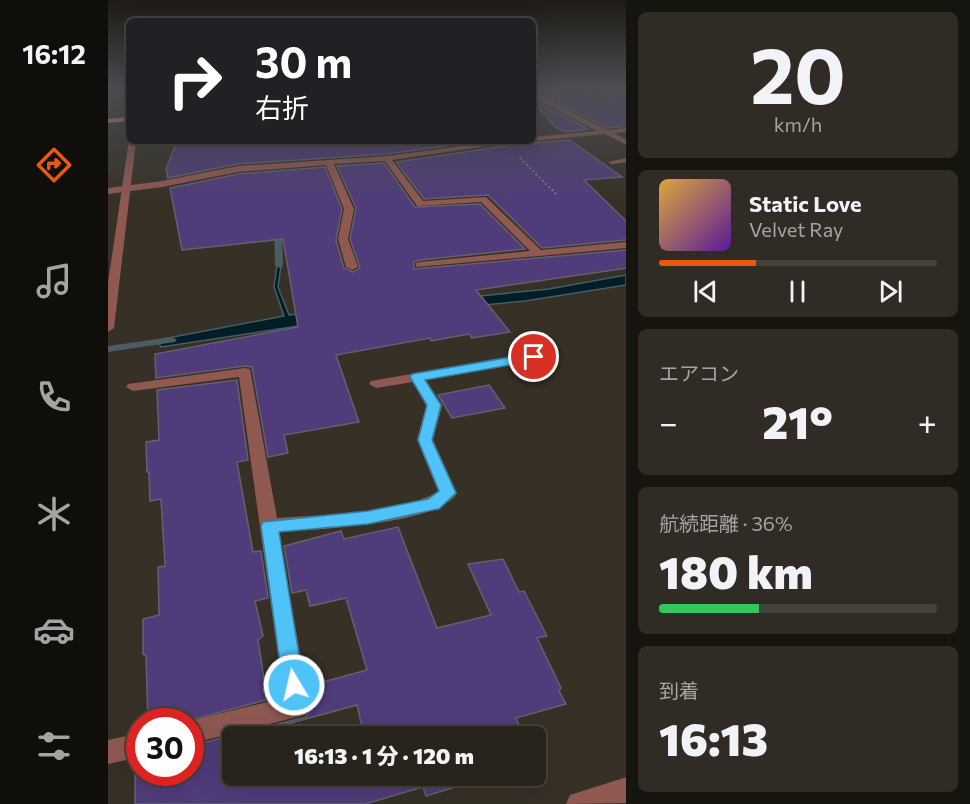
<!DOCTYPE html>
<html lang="ja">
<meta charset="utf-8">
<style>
body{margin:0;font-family:Commissioner,"Noto Sans JP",sans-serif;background:#302c25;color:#f1f3f6;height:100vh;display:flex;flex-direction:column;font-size:22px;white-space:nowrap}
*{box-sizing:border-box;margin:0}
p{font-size:20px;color:#a5a4a3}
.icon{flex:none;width:33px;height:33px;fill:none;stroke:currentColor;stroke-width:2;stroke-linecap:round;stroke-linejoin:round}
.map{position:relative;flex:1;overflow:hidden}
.side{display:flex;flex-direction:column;gap:12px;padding:12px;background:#16140f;width:344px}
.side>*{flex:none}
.hud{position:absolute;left:18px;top:18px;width:410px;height:126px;border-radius:9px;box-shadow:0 6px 24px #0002,0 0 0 2px #44413b;background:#202124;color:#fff;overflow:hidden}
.speed{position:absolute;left:18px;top:708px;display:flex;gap:12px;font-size:30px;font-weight:700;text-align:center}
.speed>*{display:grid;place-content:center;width:78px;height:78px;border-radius:50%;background:#28241c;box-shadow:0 6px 24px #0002,0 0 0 2px #44413b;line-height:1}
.speed .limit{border:9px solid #d22;background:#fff;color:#111}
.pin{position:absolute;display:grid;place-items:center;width:51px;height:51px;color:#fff;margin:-26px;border:3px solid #fff;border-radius:50%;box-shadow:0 2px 6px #0007}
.me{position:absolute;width:66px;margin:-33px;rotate:351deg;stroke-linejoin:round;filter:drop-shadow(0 0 4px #0008)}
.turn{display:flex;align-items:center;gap:21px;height:126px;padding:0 30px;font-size:27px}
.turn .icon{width:78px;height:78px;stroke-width:2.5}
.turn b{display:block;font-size:42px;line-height:51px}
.big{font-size:45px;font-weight:800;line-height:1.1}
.side .card{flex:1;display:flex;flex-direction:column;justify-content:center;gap:9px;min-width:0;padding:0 21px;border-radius:9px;background:#302c25}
.side .dial{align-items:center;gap:0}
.dial b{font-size:78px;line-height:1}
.song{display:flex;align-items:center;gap:18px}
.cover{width:72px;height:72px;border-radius:9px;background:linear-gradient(135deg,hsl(40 70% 55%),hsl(270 70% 35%))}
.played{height:6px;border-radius:3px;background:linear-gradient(90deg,#ea580c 35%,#44413b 35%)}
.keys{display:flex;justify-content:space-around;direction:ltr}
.heat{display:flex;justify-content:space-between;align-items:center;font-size:33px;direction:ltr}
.charge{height:9px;border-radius:4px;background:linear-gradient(90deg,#34c759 36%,#44413b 0)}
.trip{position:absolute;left:114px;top:726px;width:324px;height:60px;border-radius:9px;background:#28241c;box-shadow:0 6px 24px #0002,0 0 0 2px #44413b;font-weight:800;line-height:60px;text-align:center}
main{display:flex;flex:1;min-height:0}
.menu{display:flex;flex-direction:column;width:108px;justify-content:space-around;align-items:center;background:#100e0b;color:#a5a4a3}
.menu .icon{width:42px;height:42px}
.menu .selected{color:#ea580c}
.menu b{font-size:27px;color:#f1f3f6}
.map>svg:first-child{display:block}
.water{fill:#001e28;stroke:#495d62;stroke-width:1.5}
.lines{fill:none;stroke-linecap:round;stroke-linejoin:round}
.stream{fill:#495d62;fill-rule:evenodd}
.building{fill:#503c7a;stroke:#64616d;stroke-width:1.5}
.path{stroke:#908b83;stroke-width:2;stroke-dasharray:1.5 3;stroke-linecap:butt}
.service{fill:#8f5952;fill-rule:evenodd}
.minor{fill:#8f5952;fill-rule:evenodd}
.tertiary{fill:#8f5952;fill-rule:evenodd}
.trunk{fill:#f4887d;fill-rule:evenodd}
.route{fill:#4fc3f7;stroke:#337fa1;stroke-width:1.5}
</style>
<main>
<nav class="menu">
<b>16:12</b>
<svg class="icon selected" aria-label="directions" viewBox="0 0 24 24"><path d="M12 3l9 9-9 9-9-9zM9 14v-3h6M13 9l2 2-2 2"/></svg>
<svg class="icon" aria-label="music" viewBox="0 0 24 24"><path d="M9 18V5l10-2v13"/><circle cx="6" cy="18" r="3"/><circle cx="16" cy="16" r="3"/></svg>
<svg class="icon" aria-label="phone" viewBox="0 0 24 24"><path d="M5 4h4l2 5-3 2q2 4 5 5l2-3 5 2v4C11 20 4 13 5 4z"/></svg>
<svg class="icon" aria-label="climate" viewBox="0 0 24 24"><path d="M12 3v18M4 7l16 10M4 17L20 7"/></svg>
<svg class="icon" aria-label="car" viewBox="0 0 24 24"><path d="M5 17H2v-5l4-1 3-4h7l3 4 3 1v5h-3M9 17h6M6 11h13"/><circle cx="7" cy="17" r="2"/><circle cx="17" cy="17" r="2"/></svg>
<svg class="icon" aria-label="filters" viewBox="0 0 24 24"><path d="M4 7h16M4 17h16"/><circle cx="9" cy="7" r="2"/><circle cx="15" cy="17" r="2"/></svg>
</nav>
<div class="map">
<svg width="519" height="804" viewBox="0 0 519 804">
<rect width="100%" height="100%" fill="#363026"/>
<path class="water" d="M171,251L174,259L170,287L181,315L441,289L518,275V285L417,301L249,317L53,347L49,340L176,316L166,287Z"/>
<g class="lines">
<path class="stream" d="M170,226L174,228L175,266L171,268L167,266L166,228Z
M64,337L69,340L67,342L0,352V346Z"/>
</g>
<path class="building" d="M472,89L490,98L519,95V126L499,128L428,92Z
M424,100L481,129L457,132L447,127Z
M462,140L514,177L476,180L519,222V240L434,248L380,195L316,199L288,162L410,144Z
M69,141H349L353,144L279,154L130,164L60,178L58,169Z
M276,163L307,207L372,204L417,249L312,260L306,262V269L519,250V268L368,290L402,332L364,338L361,334L323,341L322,338L228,355L251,422L176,435L180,453L160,457L144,367L137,366L48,378L47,354L190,327L175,239L74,250L62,188L130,174L217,167L234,209L228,240L236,268L245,272L252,268L242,239L248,208L229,166Z
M129,380L140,460L129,462L145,552L153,551L160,598L147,601L155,636L150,640L159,698L173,694V696L76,722H40L38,656L35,654V619L51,615L50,567L57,566L53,499L42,501L41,472H39L38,442L51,440L49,390Z
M381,385L397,408L344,418L330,395Z
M290,527L329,628L383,615L360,564L395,559L411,592L416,591L439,636L429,638L453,688L451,691L458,704L408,718L416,736H256L249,705L172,726L174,736H124V776L379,777L318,796L315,787L257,804H27V773L82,772V746L198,717L203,707L200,686L259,670L238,598L202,606L198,590L184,593L176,546L233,531L236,539Z"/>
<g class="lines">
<path class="path" d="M412,158L450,196"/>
<path class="service" d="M519,158V162L504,164L500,162Z"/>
<path class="minor" d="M424,92L499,130L519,128V132L506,133L519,140V145L497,134L424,141H423L424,137L489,131L424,97Z
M392,141H414L284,160L315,201L378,197L433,250L519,242V248L308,267V263L312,262L422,251L373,202L309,206L277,161L226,164L246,209L240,239L250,267L244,270L238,267L230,239L236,209L218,165L130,172L54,187L0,194V188L54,181L130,166L279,156Z
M426,353L431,354L433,357L431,360L318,380L334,406L325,440L349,493C331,525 207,529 171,532L201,707L197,715L82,744V722H78L176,698L131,377L25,391L18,387L20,384L137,368L142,369L169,518C209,515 299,513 330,491L309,440L318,406L305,382L268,388L261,384L263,381Z
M32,733V757L0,764V740Z
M519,777V803L458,804L462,795Z"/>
<path class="tertiary" d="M21,140L28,141L6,328L0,332V283Z"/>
<path class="trunk" d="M21,117V121L0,123V119Z"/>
</g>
<linearGradient id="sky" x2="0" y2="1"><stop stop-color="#1e1a15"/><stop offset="0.44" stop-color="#4c4e52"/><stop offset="1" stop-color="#4c4e52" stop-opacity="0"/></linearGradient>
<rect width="519" height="202" fill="url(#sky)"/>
<path class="route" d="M426,353L432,357L430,360L317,380L333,405L324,440L348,493L331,509L325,510L260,524L171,532L196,685L193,692L186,695L178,692L175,685L153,526L155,522L260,511L320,499L331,491L310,440L319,405L302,377L304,374Z"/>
</svg>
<div class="speed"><div class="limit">30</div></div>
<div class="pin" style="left:426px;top:357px;background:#d93025"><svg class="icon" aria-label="arrive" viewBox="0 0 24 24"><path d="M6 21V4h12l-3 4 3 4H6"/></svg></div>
<svg class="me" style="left:186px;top:685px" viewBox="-20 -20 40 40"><circle r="17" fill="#4fc3f7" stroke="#fff" stroke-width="3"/><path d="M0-11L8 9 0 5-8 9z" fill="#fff"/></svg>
<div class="trip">16:13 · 1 分 · 120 m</div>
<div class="hud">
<div class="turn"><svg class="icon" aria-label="right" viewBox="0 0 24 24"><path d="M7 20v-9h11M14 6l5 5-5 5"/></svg><div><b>30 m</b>右折</div></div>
</div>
</div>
<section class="side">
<div class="card dial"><b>20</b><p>km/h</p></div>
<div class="card">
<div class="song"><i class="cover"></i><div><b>Static Love</b><p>Velvet Ray</p></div></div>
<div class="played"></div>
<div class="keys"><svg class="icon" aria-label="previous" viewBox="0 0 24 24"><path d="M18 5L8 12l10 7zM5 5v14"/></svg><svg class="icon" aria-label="pause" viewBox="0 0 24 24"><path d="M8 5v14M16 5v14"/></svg><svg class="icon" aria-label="next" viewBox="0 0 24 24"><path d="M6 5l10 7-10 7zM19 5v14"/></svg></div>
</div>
<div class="card"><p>エアコン</p>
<div class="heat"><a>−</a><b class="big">21°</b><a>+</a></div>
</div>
<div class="card"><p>航続距離 · 36%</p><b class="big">180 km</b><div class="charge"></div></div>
<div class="card"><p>到着</p><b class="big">16:13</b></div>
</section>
</main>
